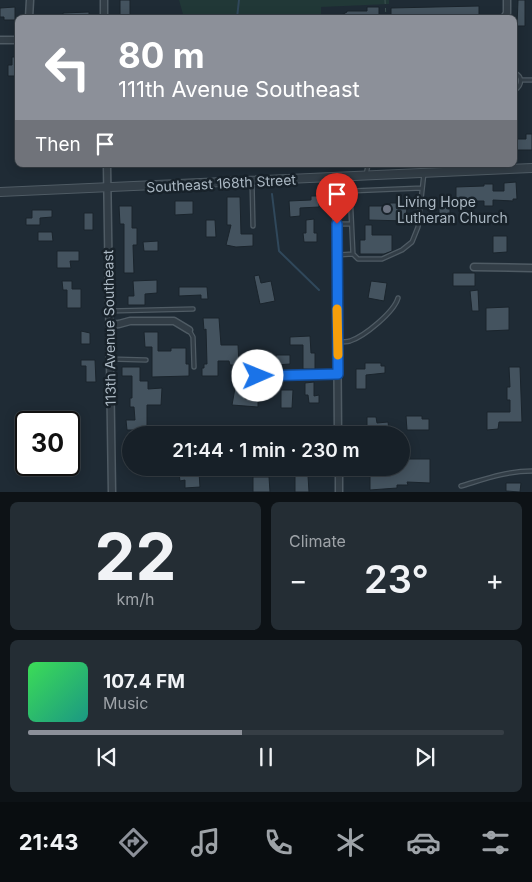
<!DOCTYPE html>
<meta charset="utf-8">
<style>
body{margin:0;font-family:Inter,sans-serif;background:#242d34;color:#f1f3f6;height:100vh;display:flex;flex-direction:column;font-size:19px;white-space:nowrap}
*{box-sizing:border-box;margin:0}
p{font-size:16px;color:#9ea3a8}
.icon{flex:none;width:28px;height:28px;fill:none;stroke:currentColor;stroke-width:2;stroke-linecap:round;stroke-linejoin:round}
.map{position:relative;height:492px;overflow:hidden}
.drawer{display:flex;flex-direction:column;gap:10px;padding:10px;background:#0d1216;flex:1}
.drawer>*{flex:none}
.guide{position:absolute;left:15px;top:15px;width:502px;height:152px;border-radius:8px;box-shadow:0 2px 12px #0003,0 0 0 1px #363e45;background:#8c9099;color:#fff;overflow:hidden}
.speed{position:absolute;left:15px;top:411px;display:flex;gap:10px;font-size:25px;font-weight:700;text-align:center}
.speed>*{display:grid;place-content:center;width:65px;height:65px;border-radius:50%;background:#172028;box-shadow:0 2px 12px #0003,0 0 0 1px #363e45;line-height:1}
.speed .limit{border:2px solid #111;border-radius:8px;background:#fff;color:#111}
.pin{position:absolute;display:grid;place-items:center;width:42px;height:42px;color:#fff;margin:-51px -21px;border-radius:50% 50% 50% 0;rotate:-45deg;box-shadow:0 0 5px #0007}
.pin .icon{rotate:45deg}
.me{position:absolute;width:55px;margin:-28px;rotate:89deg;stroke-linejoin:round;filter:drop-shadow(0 0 4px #0008)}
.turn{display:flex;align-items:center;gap:18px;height:105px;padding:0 20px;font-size:22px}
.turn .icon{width:65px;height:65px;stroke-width:2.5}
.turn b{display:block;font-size:35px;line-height:42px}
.then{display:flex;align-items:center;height:48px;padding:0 20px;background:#0003;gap:10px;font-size:19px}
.big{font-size:38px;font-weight:600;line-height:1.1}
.drawer .card{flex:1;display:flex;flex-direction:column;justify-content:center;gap:8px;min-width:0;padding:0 18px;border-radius:8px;background:#242d34}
.drawer .dial{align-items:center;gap:0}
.dial b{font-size:65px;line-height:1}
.song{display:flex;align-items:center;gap:15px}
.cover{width:60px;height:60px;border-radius:8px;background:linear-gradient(135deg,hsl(130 70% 55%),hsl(170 70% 35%))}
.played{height:5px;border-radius:2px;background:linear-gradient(90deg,#8c9099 45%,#363e45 45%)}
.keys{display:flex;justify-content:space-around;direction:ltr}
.heat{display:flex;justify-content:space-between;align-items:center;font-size:28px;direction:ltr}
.drawer .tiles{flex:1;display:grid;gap:10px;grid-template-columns:1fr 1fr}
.card:last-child{grid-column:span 2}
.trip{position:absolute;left:122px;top:426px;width:288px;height:50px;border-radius:25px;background:#172028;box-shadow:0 2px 12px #0003,0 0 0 1px #363e45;font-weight:600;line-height:50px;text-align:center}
.tab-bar{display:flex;height:80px;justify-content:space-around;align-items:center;background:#090d10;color:#9ea3a8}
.tab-bar .icon{width:35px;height:35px}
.tab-bar .current{color:#8c9099}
.tab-bar b{font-size:22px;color:#f1f3f6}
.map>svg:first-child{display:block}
.green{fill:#213837}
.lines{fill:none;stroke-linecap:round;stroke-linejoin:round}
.stream{stroke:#30485b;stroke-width:2}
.building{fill:#44535f;stroke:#1a242c}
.service-casing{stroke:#4f5b64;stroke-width:5.5}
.minor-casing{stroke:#4f5b64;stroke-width:9}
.tertiary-casing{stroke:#4f5b64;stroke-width:10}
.path{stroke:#3e5353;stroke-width:1;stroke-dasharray:4 4;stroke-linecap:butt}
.service{stroke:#323d46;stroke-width:3}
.minor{stroke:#323d46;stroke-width:6}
.tertiary{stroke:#323d46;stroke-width:8}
.route-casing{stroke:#114b97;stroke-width:12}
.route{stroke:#1a73e8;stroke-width:9}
.slow{stroke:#f59e0b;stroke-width:9}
.worship-dot{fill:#6b7280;stroke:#18222a;stroke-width:2}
.labels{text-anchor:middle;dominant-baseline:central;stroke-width:5;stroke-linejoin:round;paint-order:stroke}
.street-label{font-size:14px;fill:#abb8c3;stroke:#18222a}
.poi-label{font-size:14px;fill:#abb8c3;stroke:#18222a;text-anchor:start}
</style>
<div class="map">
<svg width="532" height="492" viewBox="0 0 532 492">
<rect width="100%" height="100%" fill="#1f2b35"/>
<path class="green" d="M179,0H389V4L321,7V17L184,18Z"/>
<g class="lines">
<path class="stream" d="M237,18L239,0
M272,194L279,251L319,290"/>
</g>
<path class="building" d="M120,0H130V16H120Z
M518,0H525V26H517Z
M479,6V15L391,18V8Z
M15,7V20H4V17H0V8Z
M367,7H379V18H336L347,12V11H367Z
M89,12V18H63V13Z
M12,57H18V76H8V65H12Z
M526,134H532V150H515V139H526Z
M516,182L517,199H513V201L493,200V206H484V201H456V187L484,186V184H493V191H504V183Z
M311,196H319V207L300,208V216L290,217L289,201L311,200Z
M227,197H240L241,234H253V246L236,247L226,245L231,225H227Z
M175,201H193V214L175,215Z
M390,203H399V206H407L406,221L369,220V206H390Z
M119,206H132V228H137V245H133L134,273H124V224H120Z
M439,207H450V221H439Z
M32,210H52V217L40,218V225H26V218H32Z
M84,213H93V230H84Z
M314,219V233H317V242H304L303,233H306V220Z
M206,220H215L216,237H206Z
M365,225H372V235H392V251L384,254H360V240H365Z
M38,232H52L53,241H38Z
M493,236H507V252L493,253Z
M158,241V251H144L143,242Z
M57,251H79V261H70L71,268H57Z
M453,273H475V286H453Z
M259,275L261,283L271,281L275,301L260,304L254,276Z
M157,280V293L145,294V305H128V296H134L133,281Z
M62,281H72V289H81V308H67V290H63Z
M371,281L387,283L384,301L368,298Z
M179,287H207L208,299H201V295L179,296Z
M478,290L479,311H472L470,291Z
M509,307V330L486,331V308Z
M203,318H219L221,345H238L239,365H230L229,361H218V376H202V368H204V364H207L206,329L204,330Z
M81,331L90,333V344H81Z
M144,332H158V351H171V348H186V364H189V376L152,377V347H145Z
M310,336L311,353H315V369H303V345H290V337Z
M276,355H290V364L276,365Z
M81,360H95L96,382H86V366H81Z
M365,363H381V366H385V373L366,375V389H356V369H365Z
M122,367H140V381H148V389L162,388L161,405H147V430H127L126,420H135L134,407H130V398H132V376H122Z
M509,367H520L522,422H499L498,429L487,430V412H510V400H507V387H510Z
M314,382V396L319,395V403H309L308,395H305V383Z
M239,384L247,386L245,399H258V407L232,405L235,388H238Z
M281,390H293L292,408H281Z
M406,416H422V419H429V430H407Z
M367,417H376L377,423L388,422L389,430L367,431Z
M401,459H430V483L407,482L408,485H397V488L370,490V475H375L374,468H401Z
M199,472L200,487L185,488V480L180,481L179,473Z
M295,476H308L309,492H295Z
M253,477H269L270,492H253Z
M506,483H521L520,492L506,491Z"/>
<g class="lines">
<defs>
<path id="service" d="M515,73C523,77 522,85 515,90
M521,80H532
M366,175L368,165
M252,182L253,226
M337,224H351
M353,254L358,259H382L402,250L412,242L418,227L424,173
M337,255L353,254L350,191L422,188
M110,311L193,309
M189,330L193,337L194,367
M338,342C342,342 346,342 350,341C365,336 394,312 398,298
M110,359L146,360
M461,486C485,479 507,471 532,471"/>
<path id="minor" d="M104,0V18
M29,18L30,0
M504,18L507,13V0
M0,40H18
M107,165L112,492
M336,177L338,435
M474,267L532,268
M109,325L119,324L130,321H174L189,330
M258,376L338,374
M339,468V492"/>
<path id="tertiary" d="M0,192L532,168"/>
</defs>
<use href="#service" class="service-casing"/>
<use href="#minor" class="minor-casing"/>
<use href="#tertiary" class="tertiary-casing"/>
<path class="path" d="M385,0L386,18"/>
<use href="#service" class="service"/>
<use href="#minor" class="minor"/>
<use href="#tertiary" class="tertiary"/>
</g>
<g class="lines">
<defs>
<path id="route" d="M258,376L338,374L337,224"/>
</defs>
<use href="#route" class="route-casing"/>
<use href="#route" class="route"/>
<path class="slow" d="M337,309L338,355"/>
</g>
<circle class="worship-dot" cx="387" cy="209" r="5"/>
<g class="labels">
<g class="street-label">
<text transform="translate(221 183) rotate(-3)">Southeast 168th Street</text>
<text transform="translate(109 328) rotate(-91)">113th Avenue Southeast</text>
</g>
<g class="poi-label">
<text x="397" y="201">Living Hope<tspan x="397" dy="16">Lutheran Church</tspan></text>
</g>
</g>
</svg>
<div class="speed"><div class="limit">30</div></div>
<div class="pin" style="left:337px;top:224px;background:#d93025"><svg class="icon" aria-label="arrive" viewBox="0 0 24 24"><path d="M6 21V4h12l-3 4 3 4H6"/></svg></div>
<svg class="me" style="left:258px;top:376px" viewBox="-20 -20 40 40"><circle r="19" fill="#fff"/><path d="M0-13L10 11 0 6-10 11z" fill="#1a73e8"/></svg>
<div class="trip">21:44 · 1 min · 230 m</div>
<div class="guide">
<div class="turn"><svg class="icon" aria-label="left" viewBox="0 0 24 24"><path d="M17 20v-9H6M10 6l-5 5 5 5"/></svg><div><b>80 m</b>111th Avenue Southeast</div></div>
<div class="then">Then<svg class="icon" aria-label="arrive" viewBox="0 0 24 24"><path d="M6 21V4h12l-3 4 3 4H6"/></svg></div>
</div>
</div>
<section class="drawer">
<div class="tiles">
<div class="card dial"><b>22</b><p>km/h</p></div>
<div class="card"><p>Climate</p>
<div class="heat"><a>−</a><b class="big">23°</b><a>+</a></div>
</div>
<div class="card">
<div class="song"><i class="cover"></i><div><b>107.4 FM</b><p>Music</p></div></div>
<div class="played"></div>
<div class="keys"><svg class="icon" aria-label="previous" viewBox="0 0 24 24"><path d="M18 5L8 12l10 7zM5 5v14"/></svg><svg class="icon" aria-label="pause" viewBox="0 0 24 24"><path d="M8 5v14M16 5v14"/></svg><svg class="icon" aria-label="next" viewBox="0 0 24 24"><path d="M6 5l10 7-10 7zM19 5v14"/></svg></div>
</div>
</div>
</section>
<nav class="tab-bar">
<b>21:43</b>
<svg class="icon current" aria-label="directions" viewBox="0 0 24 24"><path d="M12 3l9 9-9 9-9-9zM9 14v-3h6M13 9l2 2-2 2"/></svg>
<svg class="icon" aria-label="music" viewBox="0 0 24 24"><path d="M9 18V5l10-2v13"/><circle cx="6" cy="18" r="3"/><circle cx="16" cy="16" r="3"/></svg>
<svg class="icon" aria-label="phone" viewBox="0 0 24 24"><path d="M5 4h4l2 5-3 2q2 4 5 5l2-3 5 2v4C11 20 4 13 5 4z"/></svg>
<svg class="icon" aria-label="climate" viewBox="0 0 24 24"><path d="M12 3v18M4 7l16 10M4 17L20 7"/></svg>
<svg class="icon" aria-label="car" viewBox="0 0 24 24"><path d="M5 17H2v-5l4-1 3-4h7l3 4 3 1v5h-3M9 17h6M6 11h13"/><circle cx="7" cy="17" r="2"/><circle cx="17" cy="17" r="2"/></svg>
<svg class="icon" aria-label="filters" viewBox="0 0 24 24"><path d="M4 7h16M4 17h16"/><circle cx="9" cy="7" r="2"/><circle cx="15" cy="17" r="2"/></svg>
</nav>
